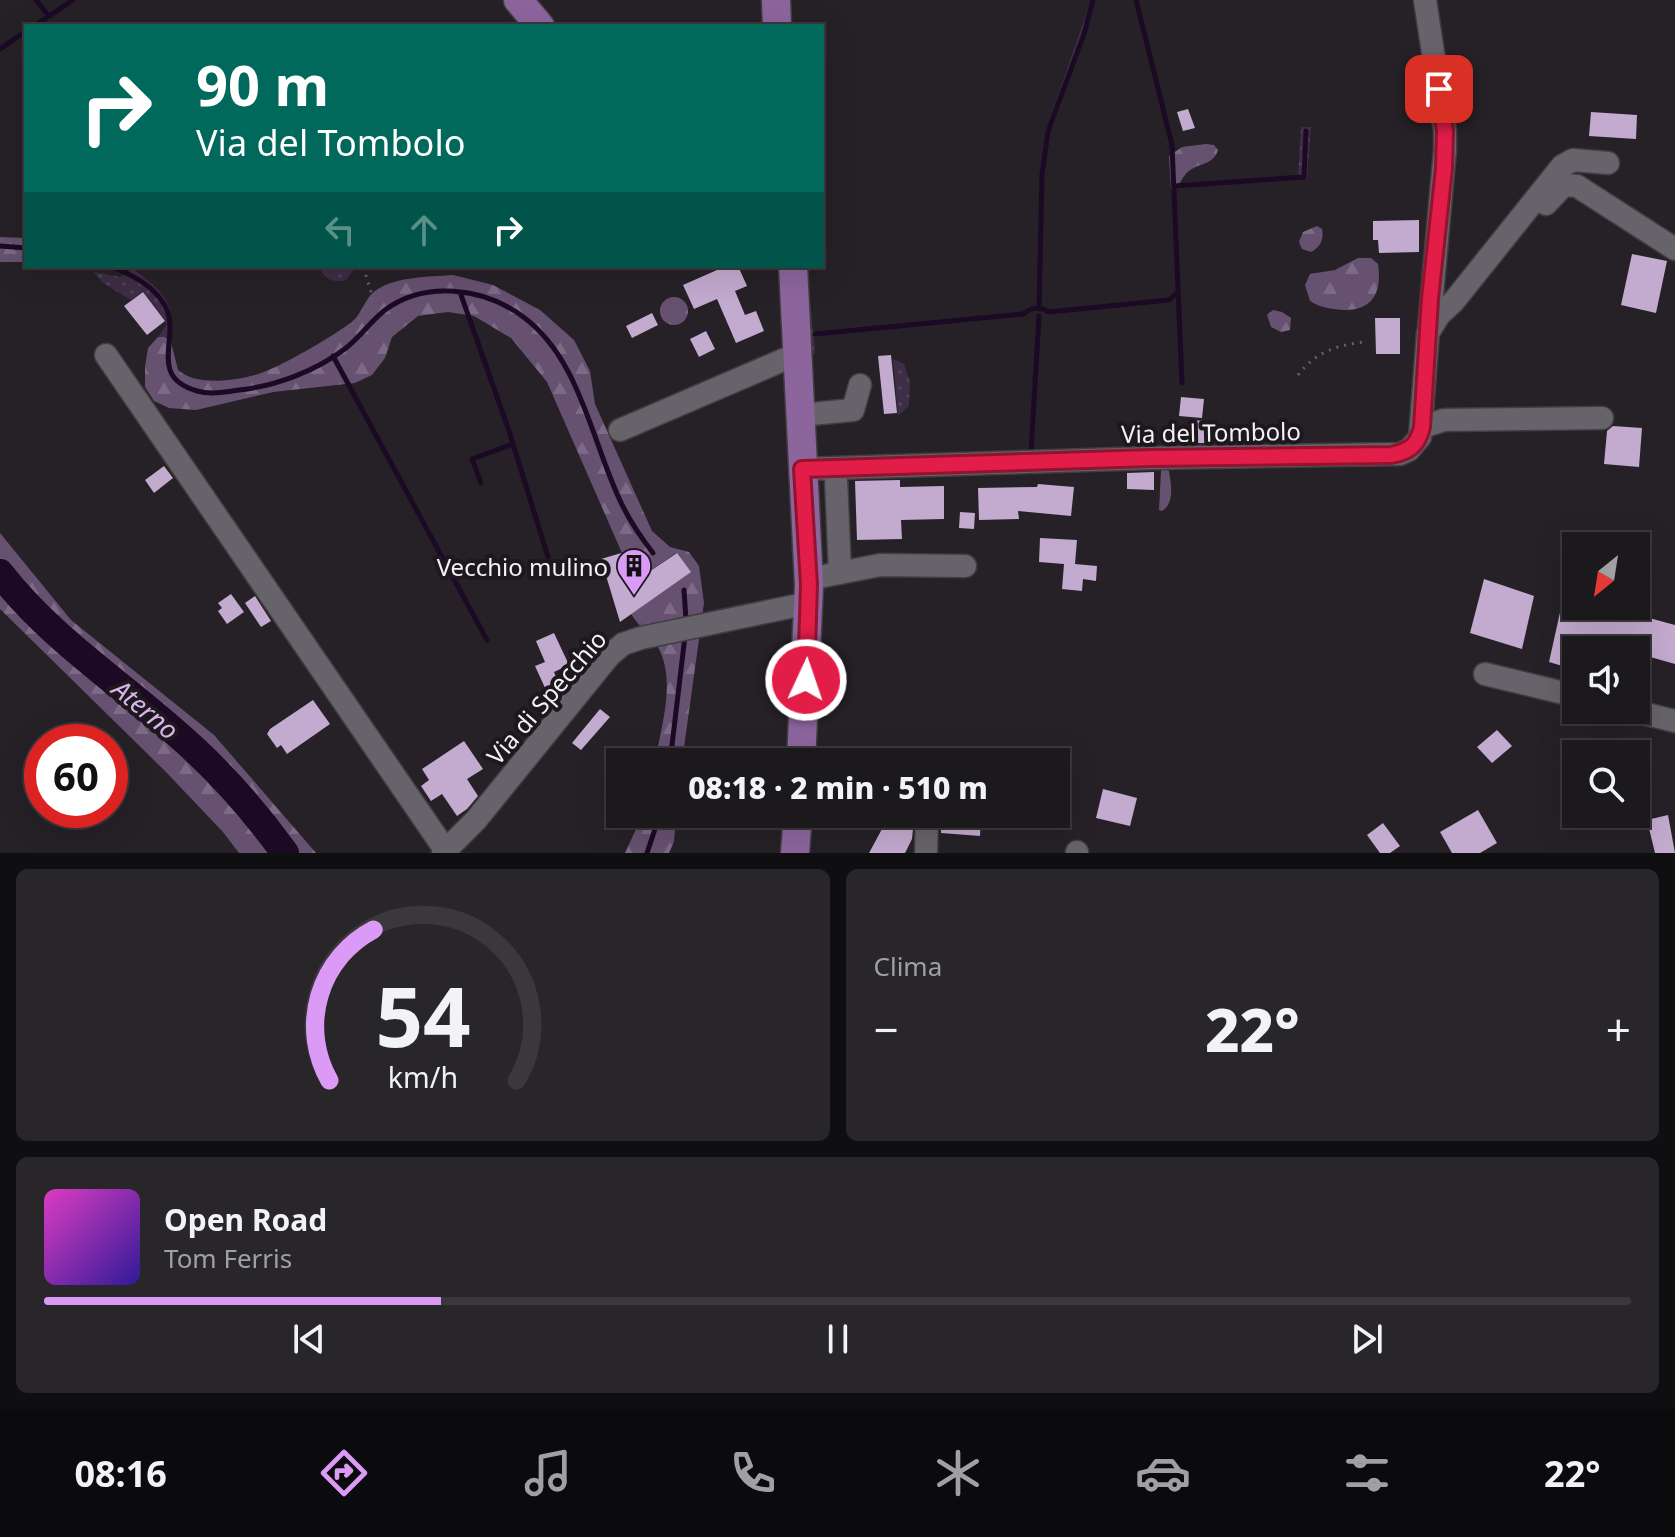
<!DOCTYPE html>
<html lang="it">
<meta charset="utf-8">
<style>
body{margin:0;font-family:"Noto Sans",sans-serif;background:#29262a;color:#f1f3f6;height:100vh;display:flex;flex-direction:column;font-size:30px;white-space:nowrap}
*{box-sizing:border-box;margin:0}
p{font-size:26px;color:#a0a0a4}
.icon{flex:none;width:44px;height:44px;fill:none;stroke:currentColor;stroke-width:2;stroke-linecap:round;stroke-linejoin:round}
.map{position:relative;height:853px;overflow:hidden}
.details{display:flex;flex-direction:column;gap:16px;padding:16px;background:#0f0e10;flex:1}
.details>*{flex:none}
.banner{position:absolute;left:24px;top:24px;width:800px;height:244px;border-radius:0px;box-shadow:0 8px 32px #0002,0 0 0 2px #3a383b;background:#00695c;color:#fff;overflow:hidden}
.needle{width:52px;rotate:210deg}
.tools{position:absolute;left:1562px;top:532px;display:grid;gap:16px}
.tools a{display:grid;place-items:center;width:88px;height:88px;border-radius:0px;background:#1c191d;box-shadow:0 8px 32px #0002,0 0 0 2px #3a383b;font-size:40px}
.speed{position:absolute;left:24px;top:724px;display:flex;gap:16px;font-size:40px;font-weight:700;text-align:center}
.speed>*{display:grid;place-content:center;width:104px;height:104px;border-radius:50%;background:#1c191d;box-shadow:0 8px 32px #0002,0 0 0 2px #3a383b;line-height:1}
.speed .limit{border:12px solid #d22;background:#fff;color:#111}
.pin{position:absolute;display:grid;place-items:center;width:68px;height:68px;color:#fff;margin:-34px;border-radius:16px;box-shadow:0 4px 12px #0006}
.me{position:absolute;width:88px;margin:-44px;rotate:3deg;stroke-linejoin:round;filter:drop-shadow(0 0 6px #0008)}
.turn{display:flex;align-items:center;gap:28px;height:168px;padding:0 40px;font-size:36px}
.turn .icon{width:104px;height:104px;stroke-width:2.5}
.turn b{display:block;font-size:56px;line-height:68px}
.lanes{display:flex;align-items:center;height:76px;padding:0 40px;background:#0003;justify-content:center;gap:40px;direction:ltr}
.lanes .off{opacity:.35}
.big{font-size:60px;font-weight:800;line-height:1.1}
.details .tile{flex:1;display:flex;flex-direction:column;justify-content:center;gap:12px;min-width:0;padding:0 28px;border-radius:12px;background:#29262a}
.details .dial{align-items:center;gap:0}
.dial svg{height:208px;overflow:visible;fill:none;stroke:#3a383b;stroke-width:7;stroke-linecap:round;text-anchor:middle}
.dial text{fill:#f1f3f6;stroke:none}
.song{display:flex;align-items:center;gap:24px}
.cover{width:96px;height:96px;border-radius:12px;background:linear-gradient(135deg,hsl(310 70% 55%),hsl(250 70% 35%))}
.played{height:8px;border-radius:4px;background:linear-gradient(90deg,#da9af6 25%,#3a383b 25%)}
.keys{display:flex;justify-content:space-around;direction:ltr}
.heat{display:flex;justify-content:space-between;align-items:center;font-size:44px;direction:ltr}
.details .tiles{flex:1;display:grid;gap:16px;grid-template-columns:1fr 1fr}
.tile:last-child{grid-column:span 2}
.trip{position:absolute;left:606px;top:748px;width:464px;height:80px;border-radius:0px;background:#1c191d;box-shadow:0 8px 32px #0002,0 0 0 2px #3a383b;font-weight:800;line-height:80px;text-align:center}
.menu{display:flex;height:128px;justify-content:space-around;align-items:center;background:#0b0a0c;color:#a0a0a4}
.menu .icon{width:56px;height:56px}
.menu .current{color:#da9af6}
.menu b{font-size:36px;color:#f1f3f6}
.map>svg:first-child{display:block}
.grass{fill:url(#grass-dots)}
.forest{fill:url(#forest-firs)}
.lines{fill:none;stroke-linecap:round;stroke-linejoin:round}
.stream{stroke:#1c0924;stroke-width:5}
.river{stroke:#1c0924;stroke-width:28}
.building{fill:#c3aacf}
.minor-casing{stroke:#413e42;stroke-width:25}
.major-casing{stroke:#413e42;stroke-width:31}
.path{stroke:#656167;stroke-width:3;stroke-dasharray:2 6;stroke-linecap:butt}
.minor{stroke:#67636a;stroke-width:22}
.major{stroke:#8c659d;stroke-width:28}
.route-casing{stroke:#92132f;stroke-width:20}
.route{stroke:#e11d48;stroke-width:14}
.labels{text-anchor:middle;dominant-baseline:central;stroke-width:8;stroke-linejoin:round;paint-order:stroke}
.street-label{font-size:24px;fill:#f4f1f5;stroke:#1c181e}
.poi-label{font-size:24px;fill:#f4f1f5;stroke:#1c181e;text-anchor:end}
.water-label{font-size:26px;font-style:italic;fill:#dab3eb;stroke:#1c181e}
</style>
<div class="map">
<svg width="1675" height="853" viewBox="0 0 1675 853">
<defs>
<pattern id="grass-dots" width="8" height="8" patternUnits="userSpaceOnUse" patternTransform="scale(2)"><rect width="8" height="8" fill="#3e2d46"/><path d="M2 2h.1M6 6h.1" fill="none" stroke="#514258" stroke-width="1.8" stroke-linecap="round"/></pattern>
<pattern id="forest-firs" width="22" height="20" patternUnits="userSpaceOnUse" patternTransform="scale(2)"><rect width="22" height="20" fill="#675171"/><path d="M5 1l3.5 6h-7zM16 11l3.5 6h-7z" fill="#7d6a86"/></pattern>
</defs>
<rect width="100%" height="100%" fill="#252127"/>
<path class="grass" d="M1091,0H1094L1088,27L1048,133L1044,165L1040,307L1049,311L1168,299L1172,296V300L1049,313L1034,309L1024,314L814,334L815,354L805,355L800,266H807L813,333L1023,313L1037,307L1040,172L1045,133Z
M1301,127H1311L1307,178L1180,186L1181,184L1298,176Z
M130,266C146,280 168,292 171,315C172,324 171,333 171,342L165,337H158L166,326V321L143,291L131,300L103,283L94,272L120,277L129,272Z
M318,266H355V268L346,280C330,283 326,279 318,266Z
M1039,316L1032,456L1028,457L1037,319Z
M893,359L904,364L910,382L909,406L898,416Z"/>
<path class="forest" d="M1206,144L1214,145L1218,150C1213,167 1195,162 1185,175C1179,182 1181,186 1171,190L1169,156L1182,147Z
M1317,226L1322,229C1324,238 1321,247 1311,252L1302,249L1299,242L1303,232Z
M0,237L26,238V262H0Z
M1358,258H1371L1378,264C1383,298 1368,314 1334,309C1325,308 1318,306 1310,301L1305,285L1310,274L1335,270Z
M453,275L493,285L540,310L574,340L590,371L595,404L652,531L670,547L689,552L699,566L704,603L682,762H655C661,727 676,682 659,649C652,636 639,627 631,614L690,572L676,553L637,580L628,552L622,553L547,382L511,338L474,316L448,312L418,316L392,337L385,358L372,375L355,383L273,392L196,410L169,408L154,401L145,387V367L148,348L158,337H165L171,342L178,370C196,386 233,381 255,375C276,370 335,335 353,321C362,313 365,298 375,291C396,276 429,277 453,275Z
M660 311a14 14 0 1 1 28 0a14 14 0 1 1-28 0Z
M1273,310L1282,312L1291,318L1290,330L1281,332L1271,327L1267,315Z
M1164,468L1169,471C1171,484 1175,503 1162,511L1159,510L1161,471Z
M0,533L71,620L214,735L316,853H239L223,832L165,771L0,609Z
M643,814H676L674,842L669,853H625Z"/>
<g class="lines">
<path class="stream" d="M36,0L49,16
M1136,0L1172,145L1182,383
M34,26L73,0
M0,49L26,31
M1174,186L1304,177L1306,131
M0,246L26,248
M110,266C131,274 158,288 167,310C179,340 148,377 197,391C211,395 226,392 239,390C276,386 316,371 346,348C360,337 371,321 385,310C425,280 484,288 522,316C578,356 591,437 618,496C627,517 639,535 653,553
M460,292L509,431L548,557
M1039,309L1042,174L1048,131L1084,34L1093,0
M815,334L1023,314C1032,307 1039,306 1049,312L1169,300L1178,292
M333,356L487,640
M1031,450L1039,316
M481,483L472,459L513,444
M684,590L686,620
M670,762L685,636
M647,853L660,814"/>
<path class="river" d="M0,573C55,644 132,690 196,751C229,782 259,817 285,853"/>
</g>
<path class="building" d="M1188,109L1195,128L1183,131L1177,112Z
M1591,112L1637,115L1636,139L1589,136Z
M1419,220V252L1379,253L1378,240H1373V221Z
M1632,254L1667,261L1656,313L1621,305Z
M726,266H738L747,286L735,291L745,315L756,311L764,331L736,343L717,299L694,309L683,285Z
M143,292L165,321L147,335L124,306Z
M652,313L658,325L632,338L626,326Z
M1375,318H1400V354H1376Z
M706,331L715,349L699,357L690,339Z
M891,355L897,413L884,414L878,356Z
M1181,397L1204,399L1202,418L1179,416Z
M1191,420L1217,422L1216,443H1190Z
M1613,426L1642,428L1639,467L1604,464L1607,431Z
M164,466L173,478L154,493L145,480Z
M1154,472V490L1127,489V473Z
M900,480V487L944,486V519L901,520L902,539L857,540L855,481Z
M1038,484L1074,487L1071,516L1018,511L1019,519L979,520L978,488L1037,487Z
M960,512L975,513L974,529L959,528Z
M1040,538L1077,540L1075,564L1097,566L1096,581L1083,579L1082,591L1062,589L1064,564L1039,562Z
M628,551L637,580L677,553L691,572L620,622L601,559Z
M1484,579L1534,596L1522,649L1470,633Z
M1565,590L1576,593V606H1605L1675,625V664L1636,653V650H1625L1591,640L1589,650H1576V670L1549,662Z
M231,594L244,612L227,624L218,611L222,608L218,603Z
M255,596L271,621L261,627L245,603Z
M554,633L569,665L554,672L559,684L546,690L535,666L545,662L536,641Z
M313,700L330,724L287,754L281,745L277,748L267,734L270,729Z
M600,709L610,717L581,750L572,743Z
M1497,730L1512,746L1492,763L1477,747Z
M464,741L483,769L467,779L478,796L467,809L457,816L442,794L431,801L421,786L429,780L422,769Z
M1103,789L1137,798L1130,826L1096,818Z
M1478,810L1497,843L1480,853H1452L1440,832Z
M941,814H981L980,836L941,833Z
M1668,815L1675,853H1655L1647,820Z
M889,816L913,829L912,839L905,853H869Z
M1383,823L1400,846L1390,853H1380L1367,835Z"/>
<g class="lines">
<defs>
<path id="minor" d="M1425,0L1445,131V150L1429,328
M1546,204L1564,185L1577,186L1675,249
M106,355L446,851
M800,415L853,410L860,385
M1422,427L1444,420L1602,418
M620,430L797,354
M802,469L1151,458L1400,454L1409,450L1420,437L1428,333L1439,315L1454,301L1562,166L1573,160L1608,163
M836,478L840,573
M809,579L880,565L965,566
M1485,674L1576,696
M1630,710L1675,721
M443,853L476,820L609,656L623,644L641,638L809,603
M926,853L927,814
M1077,853V852"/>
<path id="major" d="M518,0L540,26
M776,0L777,26
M793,266L809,585L801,762
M795,853L798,814"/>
</defs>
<use href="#minor" class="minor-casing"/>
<use href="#major" class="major-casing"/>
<path class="path" d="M331,353L329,343L357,321L373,298L363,266
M1298,375C1316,352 1336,345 1365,342"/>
<use href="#minor" class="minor"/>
<use href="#major" class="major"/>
</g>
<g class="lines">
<defs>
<path id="route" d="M806,680L809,585L802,469L1151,458L1391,455C1409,452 1418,445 1422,427L1430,299L1444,168L1445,131L1439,89"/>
</defs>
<use href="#route" class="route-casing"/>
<use href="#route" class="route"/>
</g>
<defs>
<symbol id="building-pin" viewBox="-11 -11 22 30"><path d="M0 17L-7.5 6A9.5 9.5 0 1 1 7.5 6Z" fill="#da9af6" stroke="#1c181e"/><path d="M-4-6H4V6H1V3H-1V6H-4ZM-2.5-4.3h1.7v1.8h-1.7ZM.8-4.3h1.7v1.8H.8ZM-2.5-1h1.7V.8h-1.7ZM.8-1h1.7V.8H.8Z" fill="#111"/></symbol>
</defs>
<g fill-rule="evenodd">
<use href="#building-pin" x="614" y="546" width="40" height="54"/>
</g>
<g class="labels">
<g class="street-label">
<text transform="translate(1211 432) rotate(-1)">Via del Tombolo</text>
<text transform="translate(546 697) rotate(-49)">Via di Specchio</text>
</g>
<g class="poi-label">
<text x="608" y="566">Vecchio mulino</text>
</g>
<g class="water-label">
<text transform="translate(146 709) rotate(40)">Aterno</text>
</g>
</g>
</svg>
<div class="tools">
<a><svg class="needle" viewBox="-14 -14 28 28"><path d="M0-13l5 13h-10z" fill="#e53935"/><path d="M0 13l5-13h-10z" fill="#a0a0a4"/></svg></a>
<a><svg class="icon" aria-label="sound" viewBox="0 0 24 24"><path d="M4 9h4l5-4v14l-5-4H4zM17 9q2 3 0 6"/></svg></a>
<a><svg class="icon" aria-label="search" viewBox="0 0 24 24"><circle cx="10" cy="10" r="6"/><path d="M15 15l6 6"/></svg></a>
</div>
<div class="speed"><div class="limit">60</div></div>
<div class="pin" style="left:1439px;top:89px;background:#d93025"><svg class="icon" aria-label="arrive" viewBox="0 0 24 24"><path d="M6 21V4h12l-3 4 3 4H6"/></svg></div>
<svg class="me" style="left:806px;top:680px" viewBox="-20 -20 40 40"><circle r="17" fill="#e11d48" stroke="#fff" stroke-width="3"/><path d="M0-11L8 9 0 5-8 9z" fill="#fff"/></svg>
<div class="trip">08:18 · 2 min · 510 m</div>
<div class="banner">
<div class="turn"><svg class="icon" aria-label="right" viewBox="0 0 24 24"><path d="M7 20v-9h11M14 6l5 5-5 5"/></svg><div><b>90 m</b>Via del Tombolo</div></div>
<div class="lanes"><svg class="icon off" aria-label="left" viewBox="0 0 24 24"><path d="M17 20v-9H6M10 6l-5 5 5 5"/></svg><svg class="icon off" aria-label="ahead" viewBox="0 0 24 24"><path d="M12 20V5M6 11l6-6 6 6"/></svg><svg class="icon" aria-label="right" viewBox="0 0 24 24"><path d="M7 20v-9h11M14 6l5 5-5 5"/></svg></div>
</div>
</div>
<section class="details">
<div class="tiles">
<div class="tile dial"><svg viewBox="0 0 100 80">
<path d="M14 69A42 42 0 1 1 86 69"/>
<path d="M14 69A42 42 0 0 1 31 11" stroke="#da9af6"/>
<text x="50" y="56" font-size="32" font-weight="700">54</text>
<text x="50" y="72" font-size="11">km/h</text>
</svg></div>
<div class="tile"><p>Clima</p>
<div class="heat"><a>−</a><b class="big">22°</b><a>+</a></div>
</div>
<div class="tile">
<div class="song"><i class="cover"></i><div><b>Open Road</b><p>Tom Ferris</p></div></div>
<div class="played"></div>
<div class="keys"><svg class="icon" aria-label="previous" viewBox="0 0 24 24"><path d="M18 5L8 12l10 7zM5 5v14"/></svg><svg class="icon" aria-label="pause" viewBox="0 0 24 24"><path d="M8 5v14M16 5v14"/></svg><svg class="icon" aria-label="next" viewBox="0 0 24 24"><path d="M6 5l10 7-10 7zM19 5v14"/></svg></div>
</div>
</div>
</section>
<nav class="menu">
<b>08:16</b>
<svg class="icon current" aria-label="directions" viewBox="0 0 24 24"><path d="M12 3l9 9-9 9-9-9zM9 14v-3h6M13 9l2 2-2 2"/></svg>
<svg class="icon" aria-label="music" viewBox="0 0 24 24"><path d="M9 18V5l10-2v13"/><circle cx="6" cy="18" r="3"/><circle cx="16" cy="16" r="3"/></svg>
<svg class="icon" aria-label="phone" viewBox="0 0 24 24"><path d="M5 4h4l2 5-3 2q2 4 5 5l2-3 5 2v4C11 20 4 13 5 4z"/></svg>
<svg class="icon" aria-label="climate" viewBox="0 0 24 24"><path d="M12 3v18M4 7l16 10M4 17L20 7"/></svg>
<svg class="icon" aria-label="car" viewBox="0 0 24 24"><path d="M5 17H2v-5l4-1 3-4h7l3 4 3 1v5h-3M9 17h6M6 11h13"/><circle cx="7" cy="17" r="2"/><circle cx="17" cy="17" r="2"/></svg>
<svg class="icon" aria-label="filters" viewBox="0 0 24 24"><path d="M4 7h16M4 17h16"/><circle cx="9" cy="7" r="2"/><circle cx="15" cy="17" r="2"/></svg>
<b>22°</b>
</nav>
